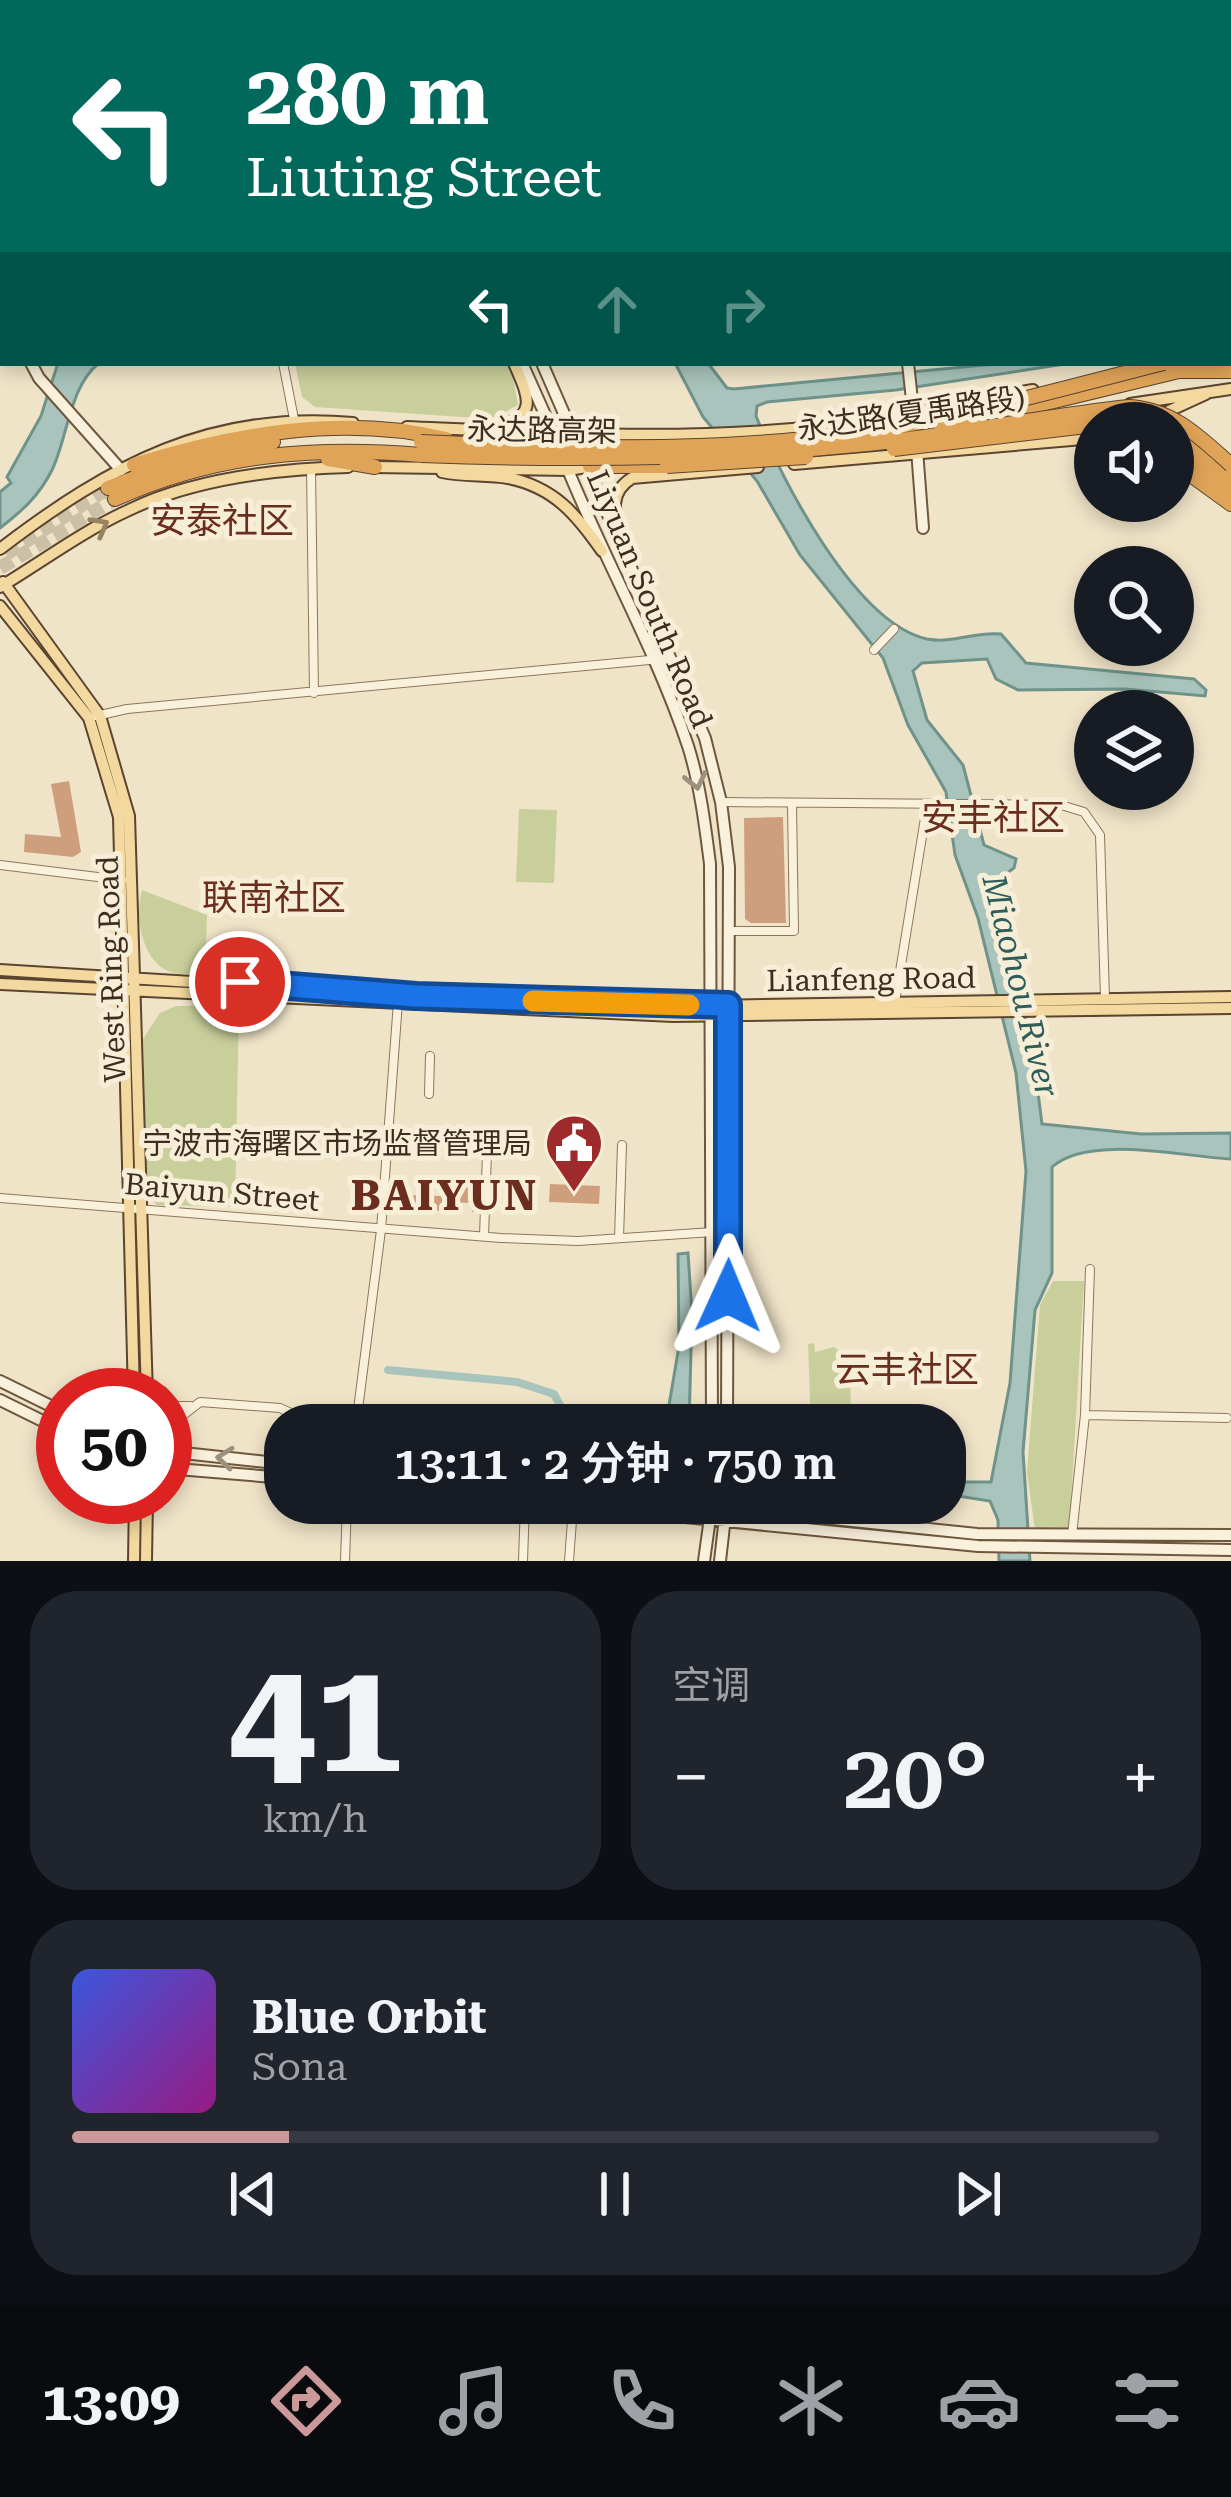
<!DOCTYPE html>
<html lang="zh">
<meta charset="utf-8">
<style>
body{margin:0;font-family:"Roboto Serif","Noto Sans SC",serif;background:#20242c;color:#f1f3f6;height:100vh;display:flex;flex-direction:column;font-size:45px;white-space:nowrap}
*{box-sizing:border-box;margin:0}
p{font-size:39px;color:#9ea1a6}
.icon{flex:none;width:66px;height:66px;fill:none;stroke:currentColor;stroke-width:2;stroke-linecap:round;stroke-linejoin:round}
.map{position:relative;height:1561px;overflow:hidden}
.drawer{display:flex;flex-direction:column;gap:30px;padding:30px;background:#0d0f14;flex:1}
.drawer>*{flex:none}
.top-card{position:absolute;left:0px;top:0px;width:1233px;height:366px;box-shadow:0 6px 18px #0003;background:#00695c;color:#fff;overflow:hidden}
.controls{position:absolute;left:1074px;top:402px;display:grid;gap:24px}
.controls a{display:grid;place-items:center;width:120px;height:120px;border-radius:50%;background:#171b24;box-shadow:0 6px 18px #0003;font-size:60px}
.speed{position:absolute;left:36px;top:1368px;display:flex;gap:24px;font-size:60px;font-weight:700;text-align:center}
.speed>*{display:grid;place-content:center;width:156px;height:156px;border-radius:50%;background:#171b24;box-shadow:0 6px 18px #0003;line-height:1}
.speed .limit{border:18px solid #d22;background:#fff;color:#111}
.pin{position:absolute;display:grid;place-items:center;width:102px;height:102px;color:#fff;margin:-51px;border:6px solid #fff;border-radius:50%;box-shadow:0 3px 12px #0007}
.me{position:absolute;width:132px;margin:-66px;rotate:1deg;stroke-linejoin:round;filter:drop-shadow(0 0 9px #0008)}
.turn{display:flex;align-items:center;gap:42px;height:252px;padding:0 48px;font-size:54px}
.turn .icon{width:156px;height:156px;stroke-width:2.5}
.turn b{display:block;font-size:84px;line-height:102px}
.lanes{display:flex;align-items:center;height:114px;padding:0 48px;background:#0003;justify-content:center;gap:60px;direction:ltr}
.lanes .off{opacity:.35}
.big{font-size:90px;font-weight:600;line-height:1.1}
.drawer .widget{flex:1;display:flex;flex-direction:column;justify-content:center;gap:18px;min-width:0;padding:0 42px;border-radius:48px;background:#20242c}
.drawer .dial{align-items:center;gap:0}
.dial b{font-size:156px;line-height:1}
.song{display:flex;align-items:center;gap:36px}
.cover{width:144px;height:144px;border-radius:18px;background:linear-gradient(135deg,hsl(230 70% 55%),hsl(310 70% 35%))}
.played{height:12px;border-radius:6px;background:linear-gradient(90deg,#cc999b 20%,#363941 20%)}
.keys{display:flex;justify-content:space-around;direction:ltr}
.heat{display:flex;justify-content:space-between;align-items:center;font-size:66px;direction:ltr}
.drawer .tiles{flex:1;display:grid;gap:30px;grid-template-columns:1fr 1fr}
.widget:last-child{grid-column:span 2}
.trip{position:absolute;left:264px;top:1404px;width:702px;height:120px;border-radius:48px;background:#171b24;box-shadow:0 6px 18px #0003;font-weight:600;line-height:120px;text-align:center}
.menu{display:flex;height:192px;justify-content:space-around;align-items:center;background:#090b0e;color:#9ea1a6}
.menu .icon{width:84px;height:84px}
.menu .on{color:#cc999b}
.menu b{font-size:54px;color:#f1f3f6}
.map>svg:first-child{display:block}
.green{fill:#c9cf9b}
.water{fill:#a9c4bc;stroke:#6f938a;stroke-width:3}
.lines{fill:none;stroke-linecap:round;stroke-linejoin:round}
.canal{stroke:#a9c4bc;stroke-width:8}
.building{fill:#cf9f7d}
.highway-tunnel{stroke:#ccc0a6;stroke-width:14;stroke-dasharray:14 7;stroke-linecap:butt}
.street-casing{stroke:#8d765c;stroke-width:10}
.secondary-casing{stroke:#6f573f;stroke-width:14}
.primary-casing{stroke:#5b4430;stroke-width:14}
.highway-casing{stroke:#5b4430;stroke-width:16}
.street{stroke:#faf1dc;stroke-width:8}
.secondary{stroke:#faf1dc;stroke-width:10}
.primary{stroke:#f3d9a0;stroke-width:10}
.highway{stroke:#e0a458;stroke-width:14}
.highway-bridge-casing{stroke:#5b4430;stroke-width:16;stroke-linecap:butt}
.highway-bridge{stroke:#e0a458;stroke-width:14}
.oneway{stroke:#988460}
.oneway2{stroke:#9c907e}
.route-casing{stroke:#114b97;stroke-width:30}
.route{stroke:#1a73e8;stroke-width:21}
.slow{stroke:#f59e0b;stroke-width:21}
.labels{text-anchor:middle;dominant-baseline:central;stroke-width:10;stroke-linejoin:round;paint-order:stroke}
.street-label{font-size:30px;fill:#3d2e20;stroke:#f7eed8}
.poi-label{font-size:30px;fill:#3d2e20;stroke:#f7eed8;text-anchor:end}
.water-label{font-size:33px;font-style:italic;fill:#2f5d5a;stroke:#f7eed8}
.quarter-label{font-size:36px;fill:#6b2e1e;stroke:#f7eed8}
.district-label{font-size:42px;font-weight:bold;letter-spacing:3px;fill:#6b2e1e;stroke:#f7eed8}
</style>
<div class="map">
<svg width="1231" height="1561" viewBox="0 0 1231 1561">
<rect width="100%" height="100%" fill="#f0e4c8"/>
<path class="green" d="M295,363H510L518,405L491,419L315,407L302,397Z
M519,809L557,810L554,883L516,882Z
M142,890L207,915L205,975C193,974 177,976 166,970C140,957 135,912 142,890Z
M176,1006H239L235,1207L157,1205L147,1195L143,1039L160,1013Z
M1053,1281H1084L1069,1535L1035,1530L1027,1472L1040,1305Z
M814,1343L815,1352L834,1347L850,1358L851,1425H845L846,1417L817,1418L818,1425H811L808,1344Z"/>
<path class="water" d="M58,363H99C69,387 68,437 52,470C39,496 22,511 0,528V492L11,483L7,477L41,416Z
M675,363H708L727,388L734,389L1005,363H1071L896,390L767,402L757,406L756,416C782,480 855,623 927,639C953,644 976,631 1001,634L1026,663L1194,679L1206,690L1205,696L1125,689L1018,690L996,679L987,659L922,663L913,671L927,720L963,765L984,845L1016,859L1014,868L991,885L1032,1046L1042,1124L1141,1134L1231,1133V1159C1185,1157 1088,1134 1052,1167V1273L1035,1310L1023,1452L1030,1561H999L998,1520L990,1501L945,1494V1482H991L1010,1383L1026,1171L1016,1073L978,918L955,855L946,792L908,725L883,658L800,555L757,481L703,417Z
M688,1253L692,1313L689,1425H660L667,1417L679,1346L678,1254Z"/>
<g class="lines">
<path class="canal" d="M388,1370L517,1382L554,1394L571,1425"/>
</g>
<path class="building" d="M69,781L81,852L73,857L24,852L25,834L61,837L51,784Z
M783,817L786,923H751L745,919L744,818Z
M442,1184L478,1185L477,1212H472V1203L450,1202V1211L405,1210L401,1195L441,1196Z
M550,1184L600,1186L599,1204L549,1202Z"/>
<g class="lines">
<path class="highway-tunnel" d="M6,554L108,488
M0,568L115,499"/>
<defs>
<path id="street" d="M219,0V3
M283,363L294,419
M311,468L314,693
M874,650L894,629
M96,716L127,709L671,658
M721,802L1061,805L1084,812L1100,835L1105,998
M0,865L122,880
M729,931H794L792,805
M895,1002L927,806
M429,1094L430,1056
M0,1198L501,1238L578,1241L728,1231
M484,1236L487,1153
M619,1238L622,1145
M147,1391H163L176,1406H190
M1085,1415L1227,1418
M356,1425L381,1230L398,1002
M549,1425L552,1422
M165,1451L173,1423L200,1402L280,1408L317,1425
M1072,1535L1085,1415L1090,1269
M345,1561L347,1503
M523,1561L525,1503
M569,1561L573,1507"/>
<path id="secondary" d="M0,0L3,32
M395,0L396,3
M418,0V3
M865,0V3
M876,0L877,3
M1230,32H1231
M1230,55H1231
M0,110L3,109
M0,130H3
M31,363L39,378L121,470
M522,363L555,437
M542,363L705,738L721,802L729,867L727,1425
M908,363L914,419
M917,450L923,528
M566,465C604,559 656,650 688,746C700,784 705,825 710,864L712,1425
M0,1381L63,1412
M0,1400L63,1431
M165,1451L285,1464
M165,1468L285,1478
M543,1503L978,1546L1231,1550
M679,1503L977,1534L1231,1535
M704,1561L710,1518
M720,1561L725,1517"/>
<path id="primary" d="M1230,356H1231
M1158,368L1187,363
M1130,404L1231,389
M1158,416L1206,394
M407,427C543,433 678,441 814,427C887,420 961,403 1033,390
M496,428C540,416 528,396 514,363
M794,464L1095,438
M373,467L568,470L593,466
M442,472C464,477 487,474 508,478C554,487 577,515 602,551
M622,543C616,517 606,494 632,478L758,467
M0,549C110,465 211,410 353,423
M3,582L100,716L129,816L147,1395
M0,587C43,561 83,531 129,510C193,479 277,469 348,467
M0,606L89,718L119,817L134,1395
M0,970L415,996L711,1006L1231,997
M0,984L673,1016L1231,1008
M134,1561L135,1497
M146,1561L147,1497"/>
<path id="highway" d="M1230,324L1231,323
M975,420L1179,371H1231
M1173,431L1231,478
M1173,443L1231,491
M328,459L375,467
M1173,462L1231,504
M134,465C233,434 343,414 446,439
M590,466H667
M108,488L180,461L273,442
M115,499C214,454 313,446 421,455"/>
</defs>
<use href="#street" class="street-casing"/>
<use href="#secondary" class="secondary-casing"/>
<use href="#primary" class="primary-casing"/>
<use href="#highway" class="highway-casing"/>
<use href="#street" class="street"/>
<use href="#secondary" class="secondary"/>
<use href="#primary" class="primary"/>
<use href="#highway" class="highway"/>
<defs>
<path id="highway-bridge" d="M1110,422L1155,423
M941,425L975,420
M421,442C557,448 698,452 833,436C945,423 1055,390 1164,363
M894,449L1095,425
M421,455C570,461 719,459 867,444C955,435 1042,416 1129,407C1172,409 1200,437 1231,465
M667,466L806,457"/>
</defs>
<use href="#highway-bridge" class="highway-bridge-casing"/>
<use href="#highway-bridge" class="highway-bridge"/>
</g>
<defs><path id="oneway-chevron" d="M-2-3.5L2.5 0L-2 3.5" fill="none" stroke-width="1.6" stroke-linecap="round" stroke-linejoin="round" transform="scale(3)"/></defs>
<use class="oneway" href="#oneway-chevron" transform="translate(100 526) rotate(-29)"/>
<g class="oneway2">
<use href="#oneway-chevron" transform="translate(696 781) rotate(77)"/>
<use href="#oneway-chevron" transform="translate(225 1458) rotate(-174)"/>
</g>
<g class="lines">
<defs>
<path id="route" d="M240,982L416,996L728,1005V1296"/>
</defs>
<use href="#route" class="route-casing"/>
<use href="#route" class="route"/>
<path class="slow" d="M533,1001L689,1005"/>
</g>
<defs>
<symbol id="civic-pin" viewBox="-11 -11 22 30"><path d="M0 17L-7.5 6A9.5 9.5 0 1 1 7.5 6Z" fill="#9e2a2b" stroke="#f7eed8"/><path d="M-.6-6.5H3V-4.5H.6V-3L4-1V1h2V6H-6V1h2V-1L-.6-3ZM-1.2 2.5V6h2.4V2.5Z" fill="#fff"/></symbol>
</defs>
<g fill-rule="evenodd">
<use href="#civic-pin" x="541" y="1110" width="66" height="90"/>
</g>
<g class="labels">
<g class="street-label">
<text transform="translate(911 413) rotate(-8)">永达路(夏禹路段)</text>
<text transform="translate(542 430) rotate(1)">永达路高架</text>
<text transform="translate(650 599) rotate(67)">Liyuan South Road</text>
<text transform="translate(111 969) rotate(-92)">West Ring Road</text>
<text transform="translate(871 979) rotate(-1)">Lianfeng Road</text>
<text transform="translate(222 1192) rotate(5)">Baiyun Street</text>
</g>
<g class="poi-label">
<text x="532" y="1143">宁波市海曙区市场监督管理局</text>
</g>
<g class="water-label">
<text transform="translate(1021 986) rotate(76)">Miaohou River</text>
</g>
<g class="quarter-label">
<text x="222" y="521">安泰社区</text>
<text x="993" y="818">安丰社区</text>
<text x="274" y="898">联南社区</text>
<text x="907" y="1370">云丰社区</text>
</g>
<g class="district-label">
<text x="445" y="1195">BAIYUN</text>
</g>
</g>
</svg>
<div class="controls">
<a><svg class="icon" aria-label="sound" viewBox="0 0 24 24"><path d="M4 9h4l5-4v14l-5-4H4zM17 9q2 3 0 6"/></svg></a>
<a><svg class="icon" aria-label="search" viewBox="0 0 24 24"><circle cx="10" cy="10" r="6"/><path d="M15 15l6 6"/></svg></a>
<a><svg class="icon" aria-label="layers" viewBox="0 0 24 24"><path d="M12 4l9 5-9 5-9-5zM3 14l9 5 9-5"/></svg></a>
</div>
<div class="speed"><div class="limit">50</div></div>
<div class="pin" style="left:240px;top:982px;background:#d93025"><svg class="icon" aria-label="arrive" viewBox="0 0 24 24"><path d="M6 21V4h12l-3 4 3 4H6"/></svg></div>
<svg class="me" style="left:728px;top:1296px" viewBox="-20 -20 40 40"><path d="M0-17L14 15 0 8-14 15z" fill="#1a73e8" stroke="#fff" stroke-width="4"/></svg>
<div class="trip">13:11 · 2 分钟 · 750 m</div>
<div class="top-card">
<div class="turn"><svg class="icon" aria-label="left" viewBox="0 0 24 24"><path d="M17 20v-9H6M10 6l-5 5 5 5"/></svg><div><b>280 m</b>Liuting Street</div></div>
<div class="lanes"><svg class="icon" aria-label="left" viewBox="0 0 24 24"><path d="M17 20v-9H6M10 6l-5 5 5 5"/></svg><svg class="icon off" aria-label="ahead" viewBox="0 0 24 24"><path d="M12 20V5M6 11l6-6 6 6"/></svg><svg class="icon off" aria-label="right" viewBox="0 0 24 24"><path d="M7 20v-9h11M14 6l5 5-5 5"/></svg></div>
</div>
</div>
<section class="drawer">
<div class="tiles">
<div class="widget dial"><b>41</b><p>km/h</p></div>
<div class="widget"><p>空调</p>
<div class="heat"><a>−</a><b class="big">20°</b><a>+</a></div>
</div>
<div class="widget">
<div class="song"><i class="cover"></i><div><b>Blue Orbit</b><p>Sona</p></div></div>
<div class="played"></div>
<div class="keys"><svg class="icon" aria-label="previous" viewBox="0 0 24 24"><path d="M18 5L8 12l10 7zM5 5v14"/></svg><svg class="icon" aria-label="pause" viewBox="0 0 24 24"><path d="M8 5v14M16 5v14"/></svg><svg class="icon" aria-label="next" viewBox="0 0 24 24"><path d="M6 5l10 7-10 7zM19 5v14"/></svg></div>
</div>
</div>
</section>
<nav class="menu">
<b>13:09</b>
<svg class="icon on" aria-label="directions" viewBox="0 0 24 24"><path d="M12 3l9 9-9 9-9-9zM9 14v-3h6M13 9l2 2-2 2"/></svg>
<svg class="icon" aria-label="music" viewBox="0 0 24 24"><path d="M9 18V5l10-2v13"/><circle cx="6" cy="18" r="3"/><circle cx="16" cy="16" r="3"/></svg>
<svg class="icon" aria-label="phone" viewBox="0 0 24 24"><path d="M5 4h4l2 5-3 2q2 4 5 5l2-3 5 2v4C11 20 4 13 5 4z"/></svg>
<svg class="icon" aria-label="climate" viewBox="0 0 24 24"><path d="M12 3v18M4 7l16 10M4 17L20 7"/></svg>
<svg class="icon" aria-label="car" viewBox="0 0 24 24"><path d="M5 17H2v-5l4-1 3-4h7l3 4 3 1v5h-3M9 17h6M6 11h13"/><circle cx="7" cy="17" r="2"/><circle cx="17" cy="17" r="2"/></svg>
<svg class="icon" aria-label="filters" viewBox="0 0 24 24"><path d="M4 7h16M4 17h16"/><circle cx="9" cy="7" r="2"/><circle cx="15" cy="17" r="2"/></svg>
</nav>
